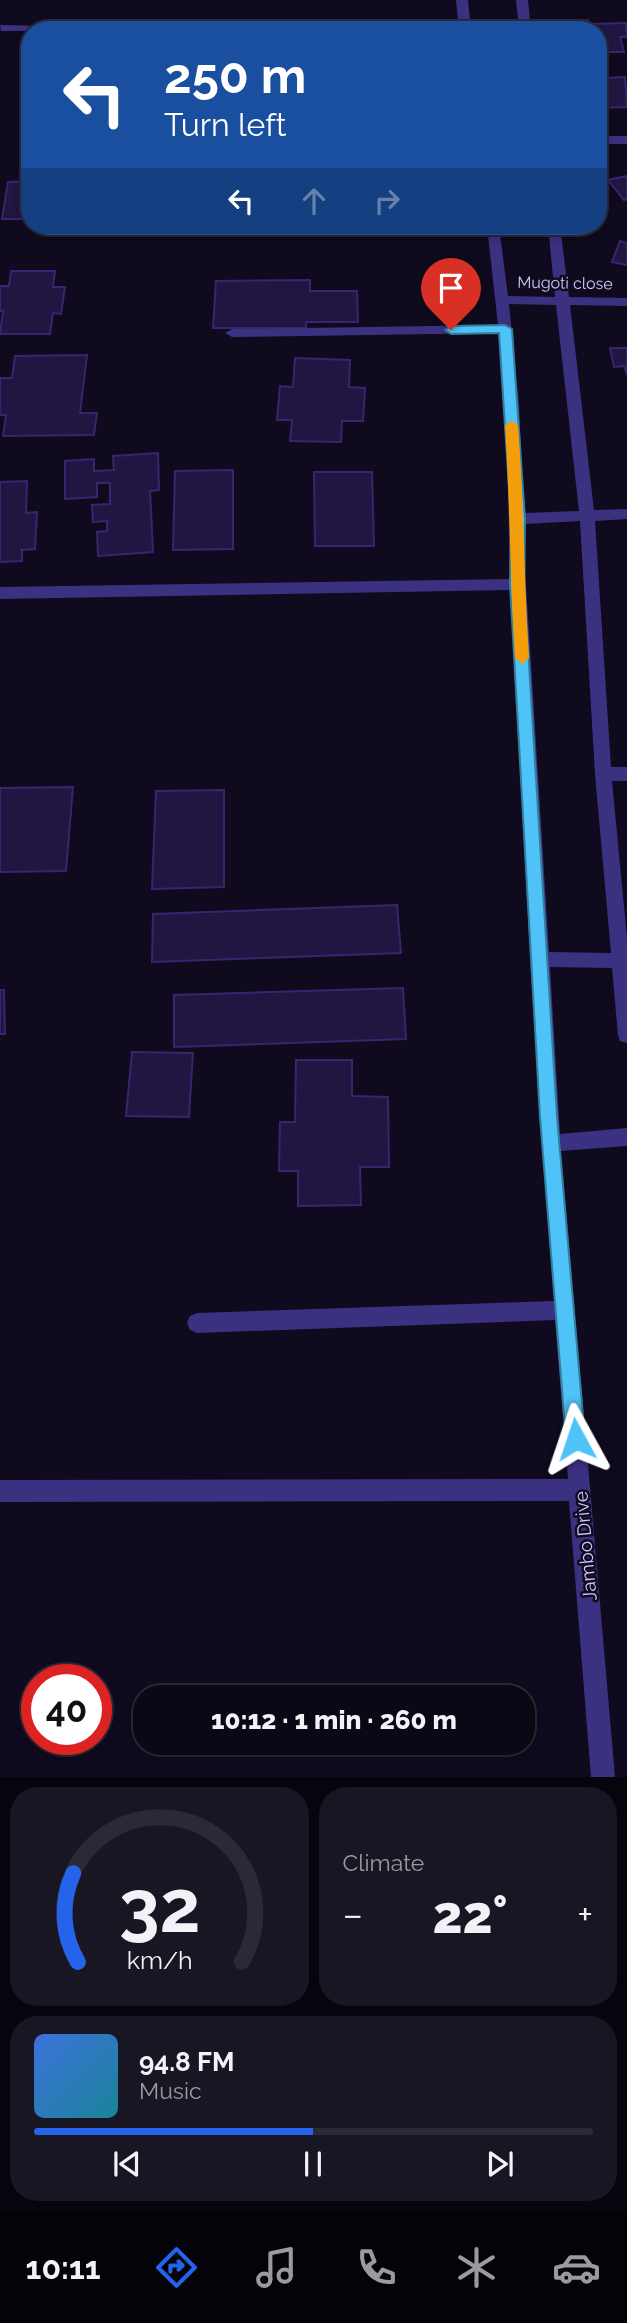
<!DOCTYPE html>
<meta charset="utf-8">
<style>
body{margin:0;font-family:Raleway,sans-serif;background:#191623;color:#f1f3f6;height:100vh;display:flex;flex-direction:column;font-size:26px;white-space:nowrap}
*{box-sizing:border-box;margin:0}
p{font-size:23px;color:#9a9aa1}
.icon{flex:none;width:38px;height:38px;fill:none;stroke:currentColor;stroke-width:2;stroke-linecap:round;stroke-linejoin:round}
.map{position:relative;height:1777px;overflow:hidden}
.drawer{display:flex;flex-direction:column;gap:10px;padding:10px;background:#06040c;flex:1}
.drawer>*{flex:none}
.top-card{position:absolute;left:21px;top:21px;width:586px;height:214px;border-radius:28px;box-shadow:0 4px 10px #0003,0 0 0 2px #2b2935;background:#1a4fa0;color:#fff;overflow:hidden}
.speed{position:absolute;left:21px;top:1664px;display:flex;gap:14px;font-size:35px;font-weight:700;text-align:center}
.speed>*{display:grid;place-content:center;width:91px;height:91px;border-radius:50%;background:#0b0816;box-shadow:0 4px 10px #0003,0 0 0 2px #2b2935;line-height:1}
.speed .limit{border:10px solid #d22;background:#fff;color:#111}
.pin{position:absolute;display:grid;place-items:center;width:60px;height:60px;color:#fff;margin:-72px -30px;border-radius:50% 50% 50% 0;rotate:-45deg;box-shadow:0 0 7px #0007}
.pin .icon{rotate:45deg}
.me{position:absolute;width:77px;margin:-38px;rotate:355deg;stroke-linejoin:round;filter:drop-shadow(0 0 5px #0008)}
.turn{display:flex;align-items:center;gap:24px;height:147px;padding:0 28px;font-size:32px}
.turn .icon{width:91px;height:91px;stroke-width:2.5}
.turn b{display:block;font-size:49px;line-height:60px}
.lanes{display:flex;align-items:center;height:66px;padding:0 28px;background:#0003;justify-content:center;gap:35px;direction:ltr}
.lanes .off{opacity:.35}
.big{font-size:52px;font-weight:800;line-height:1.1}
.drawer .widget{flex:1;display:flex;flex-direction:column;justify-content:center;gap:10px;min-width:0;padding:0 24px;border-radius:28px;background:#191623}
.drawer .dial{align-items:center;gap:0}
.dial svg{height:182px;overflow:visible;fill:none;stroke:#2b2935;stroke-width:7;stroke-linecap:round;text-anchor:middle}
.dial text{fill:#f1f3f6;stroke:none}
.song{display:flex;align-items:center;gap:21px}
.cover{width:84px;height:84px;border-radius:10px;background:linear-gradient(135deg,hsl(220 70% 55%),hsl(190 70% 35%))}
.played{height:7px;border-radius:4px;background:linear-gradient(90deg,#2563eb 50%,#2b2935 50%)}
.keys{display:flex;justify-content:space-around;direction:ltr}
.heat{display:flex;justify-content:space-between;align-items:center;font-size:38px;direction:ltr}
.drawer .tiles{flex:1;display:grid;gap:10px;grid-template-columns:1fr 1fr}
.widget:last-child{grid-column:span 2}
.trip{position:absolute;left:133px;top:1685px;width:402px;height:70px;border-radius:28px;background:#0b0816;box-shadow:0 4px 10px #0003,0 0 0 2px #2b2935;font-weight:800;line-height:70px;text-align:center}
.tabs{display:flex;height:112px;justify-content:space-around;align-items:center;background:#040309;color:#9a9aa1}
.tabs .icon{width:49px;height:49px}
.tabs .on{color:#2563eb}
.tabs b{font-size:32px;color:#f1f3f6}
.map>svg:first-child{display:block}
.building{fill:#211541;stroke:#3a246f;stroke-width:2}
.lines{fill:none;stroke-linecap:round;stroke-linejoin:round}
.minor{fill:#3b3181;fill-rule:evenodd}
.route{fill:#4fc3f7;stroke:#337fa1;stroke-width:2}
.slow{fill:#f59e0b}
.labels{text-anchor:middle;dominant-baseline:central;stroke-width:5;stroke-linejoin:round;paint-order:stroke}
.far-street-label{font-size:16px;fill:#d2c7ff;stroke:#0f0a1e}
.street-label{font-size:19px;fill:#d2c7ff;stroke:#0f0a1e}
</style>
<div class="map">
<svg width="627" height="1777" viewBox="0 0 627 1777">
<rect width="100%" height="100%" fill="#0f0a1e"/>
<path class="building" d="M588,20L589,24L626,23L627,37H620L624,52H605L598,30H565L563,21Z
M625,77L627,107L598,108V90L607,89L604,78Z
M627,176V199L624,200L608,180Z
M30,181V219H2L8,182Z
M620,241L627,243V265L612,262Z
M11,271H55L53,287H65L61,314L53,313L50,334H0L3,311H0V286H9Z
M310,280V291H357L358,322H306V328H213L216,281Z
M610,348H627V375L624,366L614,367Z
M87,355L80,413H97L94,435L3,436L6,415H0V378H12L15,356Z
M295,358L350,360L349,387L365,388L363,421H342L341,442L290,441L292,420H277L280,386L293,387Z
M158,453L159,490L150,491L153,552L98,556L97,532L107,531V521L93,522L92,505L110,504V483H97V497L65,499V461L94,459V471L114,470L113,456Z
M233,470V549L173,550L175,471Z
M314,472H372L374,546H315Z
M27,481L26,513L37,512L35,549L22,550V561L0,562V482Z
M73,787L66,871L0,872V788Z
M224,790V887L152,889L156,791Z
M397,905L401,953L152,962L153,914Z
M403,988L406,1039L174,1047V995Z
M0,990H4L5,1034H0Z
M132,1052L193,1053L189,1117L126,1116Z
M296,1060H352V1096L388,1097L389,1167H360L361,1205L298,1206V1171H279L280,1122H295Z"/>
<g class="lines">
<path class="minor" d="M456,0H468L471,30H459V27L154,30L160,27L458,20Z
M516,0H528L531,30H519Z
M0,25L105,27L111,30L1,31Z
M598,136H627V144H598Z
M487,226H499L508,296L555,297L548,226H560L569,297L627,298V306L570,305L594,510L627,509V519L595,521L611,767H627V781H612L627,938V1043L620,1041L618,1035L612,968L550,967L560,1134L627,1128V1146L561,1151L615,1777H591L569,1501L0,1502V1480L568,1479L555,1320L197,1333L190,1330L187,1323L190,1316L197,1313L554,1301L530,959L511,590L0,599V587L510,579L507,449L499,333L232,337L225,333L232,329L498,325ZM509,304L556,305L579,511L524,513L519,404ZM580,521L595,774L611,953L549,952L526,584L525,524Z"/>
</g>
<path class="route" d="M505,325L512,329L525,519L524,584L557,1117L585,1439L583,1446L576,1449L569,1446L566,1439L540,1117L510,584L511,519L499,333L451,334L445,330L451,326Z"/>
<path class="slow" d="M512,421L518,425C524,503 524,581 529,658L522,664L515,658C510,581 510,503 505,425Z"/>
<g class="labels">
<g class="far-street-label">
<text transform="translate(565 283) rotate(1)">Mugoti close</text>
</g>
<g class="street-label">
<text transform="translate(585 1546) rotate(-95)">Jambo Drive</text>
</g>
</g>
</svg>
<div class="speed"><div class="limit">40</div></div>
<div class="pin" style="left:451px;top:330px;background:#d93025"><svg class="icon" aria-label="arrive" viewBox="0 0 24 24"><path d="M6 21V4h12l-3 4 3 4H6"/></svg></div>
<svg class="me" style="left:576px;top:1439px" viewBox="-20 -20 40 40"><path d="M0-17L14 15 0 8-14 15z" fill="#4fc3f7" stroke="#fff" stroke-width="4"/></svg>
<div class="trip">10:12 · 1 min · 260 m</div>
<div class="top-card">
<div class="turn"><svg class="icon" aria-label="left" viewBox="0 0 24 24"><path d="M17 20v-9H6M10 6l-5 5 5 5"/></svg><div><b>250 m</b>Turn left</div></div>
<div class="lanes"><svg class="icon" aria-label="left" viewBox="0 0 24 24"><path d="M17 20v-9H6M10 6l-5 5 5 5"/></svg><svg class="icon off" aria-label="ahead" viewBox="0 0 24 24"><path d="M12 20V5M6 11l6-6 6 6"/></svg><svg class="icon off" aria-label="right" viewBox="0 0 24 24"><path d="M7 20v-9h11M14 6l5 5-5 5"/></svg></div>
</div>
</div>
<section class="drawer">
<div class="tiles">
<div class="widget dial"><svg viewBox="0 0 100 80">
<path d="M14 69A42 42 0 1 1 86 69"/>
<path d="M14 69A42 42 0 0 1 12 30" stroke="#2563eb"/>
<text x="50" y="56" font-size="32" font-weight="700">32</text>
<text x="50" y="72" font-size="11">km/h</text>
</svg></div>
<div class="widget"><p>Climate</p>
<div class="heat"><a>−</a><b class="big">22°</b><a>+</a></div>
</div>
<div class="widget">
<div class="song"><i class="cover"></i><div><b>94.8 FM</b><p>Music</p></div></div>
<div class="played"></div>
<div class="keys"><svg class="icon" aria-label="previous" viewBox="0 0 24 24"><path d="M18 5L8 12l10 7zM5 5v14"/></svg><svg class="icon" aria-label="pause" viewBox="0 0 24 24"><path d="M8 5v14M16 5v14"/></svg><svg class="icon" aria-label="next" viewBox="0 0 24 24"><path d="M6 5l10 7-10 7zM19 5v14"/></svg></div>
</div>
</div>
</section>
<nav class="tabs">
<b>10:11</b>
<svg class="icon on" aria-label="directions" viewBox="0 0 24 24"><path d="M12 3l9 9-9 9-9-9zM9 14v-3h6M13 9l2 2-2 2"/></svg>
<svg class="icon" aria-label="music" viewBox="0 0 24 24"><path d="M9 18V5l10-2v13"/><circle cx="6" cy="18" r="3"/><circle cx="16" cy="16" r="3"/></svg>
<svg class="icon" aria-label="phone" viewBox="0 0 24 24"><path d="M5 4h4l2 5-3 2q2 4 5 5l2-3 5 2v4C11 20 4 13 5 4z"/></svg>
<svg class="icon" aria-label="climate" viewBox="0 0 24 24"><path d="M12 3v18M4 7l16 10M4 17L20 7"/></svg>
<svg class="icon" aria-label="car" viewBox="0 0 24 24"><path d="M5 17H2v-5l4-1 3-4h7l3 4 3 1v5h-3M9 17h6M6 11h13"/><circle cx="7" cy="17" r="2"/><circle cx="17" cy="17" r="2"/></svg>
</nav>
